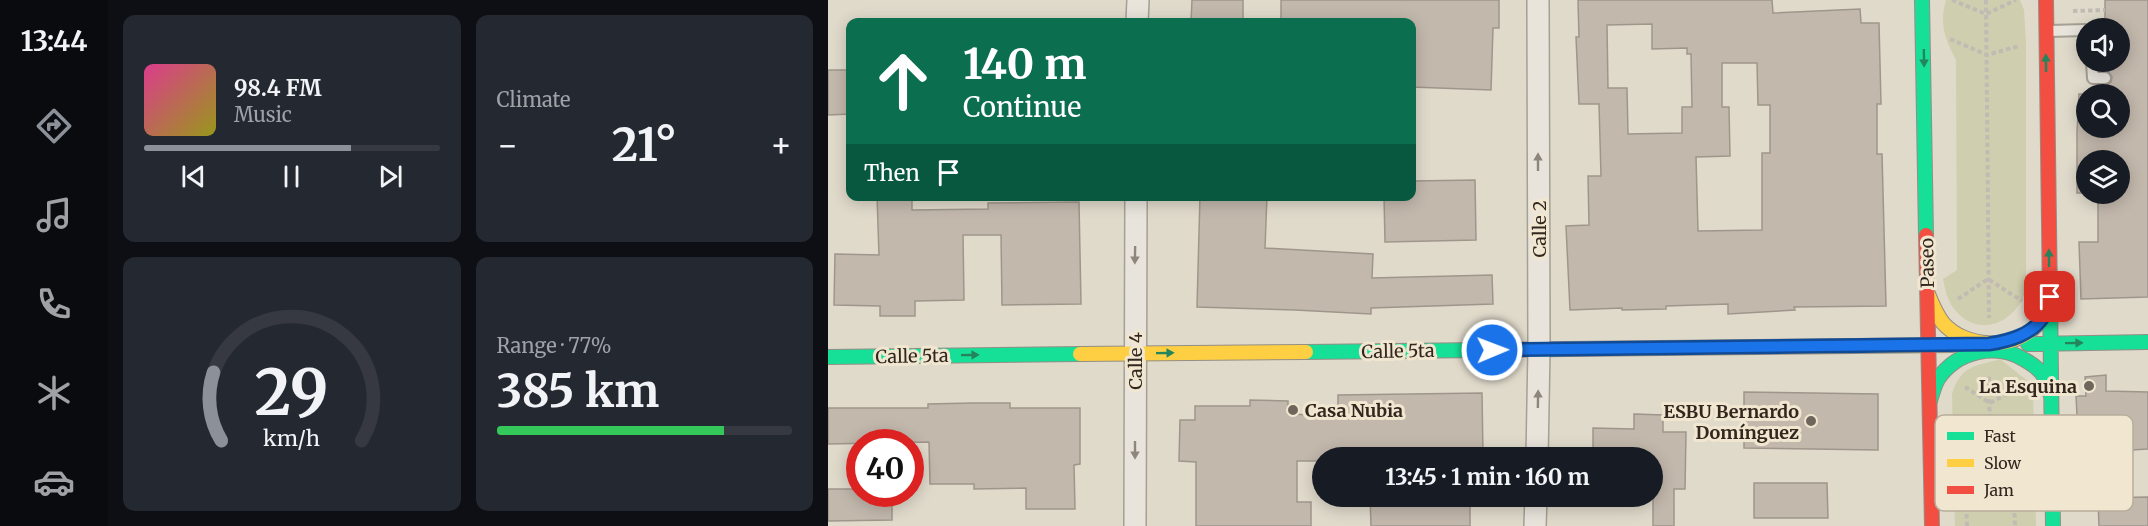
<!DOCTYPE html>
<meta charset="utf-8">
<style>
body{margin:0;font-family:Merriweather,serif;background:#242831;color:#f1f3f6;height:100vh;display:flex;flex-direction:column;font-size:22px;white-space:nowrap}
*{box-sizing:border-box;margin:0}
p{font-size:20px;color:#9ea1a6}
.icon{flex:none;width:33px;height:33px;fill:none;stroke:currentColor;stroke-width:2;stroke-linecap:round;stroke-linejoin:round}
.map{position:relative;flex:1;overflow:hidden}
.sheet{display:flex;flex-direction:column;gap:15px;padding:15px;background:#0d0f14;width:720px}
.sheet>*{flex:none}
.guide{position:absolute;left:18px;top:18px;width:570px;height:183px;border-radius:12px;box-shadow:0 3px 15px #0003;background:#0b6e4f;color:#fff;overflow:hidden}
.fabs{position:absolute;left:1248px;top:18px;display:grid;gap:12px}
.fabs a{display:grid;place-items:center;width:54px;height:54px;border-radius:50%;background:#171b24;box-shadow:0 3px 15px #0003;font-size:30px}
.speed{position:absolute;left:18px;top:429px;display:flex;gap:12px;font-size:30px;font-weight:700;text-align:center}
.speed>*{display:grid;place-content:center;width:78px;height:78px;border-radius:50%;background:#171b24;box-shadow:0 3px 15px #0003;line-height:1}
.speed .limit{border:9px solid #d22;background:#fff;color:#111}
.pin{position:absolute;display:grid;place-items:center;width:51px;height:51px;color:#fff;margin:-26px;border-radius:12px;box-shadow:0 3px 9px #0006}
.me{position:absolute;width:66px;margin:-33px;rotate:89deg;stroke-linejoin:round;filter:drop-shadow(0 0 4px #0008)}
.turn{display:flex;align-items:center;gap:21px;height:126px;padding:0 18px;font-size:27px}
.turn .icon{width:78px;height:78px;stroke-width:2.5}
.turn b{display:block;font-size:42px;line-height:51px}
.then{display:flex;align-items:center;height:57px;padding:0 18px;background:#0003;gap:12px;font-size:22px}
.big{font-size:45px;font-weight:700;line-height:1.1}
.sheet .tile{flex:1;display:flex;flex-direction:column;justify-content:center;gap:9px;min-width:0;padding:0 21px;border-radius:12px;background:#242831}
.sheet .dial{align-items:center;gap:0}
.dial svg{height:156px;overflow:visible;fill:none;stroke:#363941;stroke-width:7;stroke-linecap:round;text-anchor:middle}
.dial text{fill:#f1f3f6;stroke:none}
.song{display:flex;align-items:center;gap:18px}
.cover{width:72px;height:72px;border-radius:9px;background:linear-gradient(135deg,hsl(330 70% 55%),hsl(60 70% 35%))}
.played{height:6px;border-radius:3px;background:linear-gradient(90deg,#8c9099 70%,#363941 70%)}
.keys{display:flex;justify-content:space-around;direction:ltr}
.heat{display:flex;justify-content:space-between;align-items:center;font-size:33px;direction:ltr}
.charge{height:9px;border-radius:4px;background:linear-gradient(90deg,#34c759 77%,#363941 0)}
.sheet .tiles{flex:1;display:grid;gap:15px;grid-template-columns:repeat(2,1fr)}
.trip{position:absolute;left:484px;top:447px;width:351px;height:60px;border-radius:30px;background:#171b24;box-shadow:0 3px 15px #0003;font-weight:700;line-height:60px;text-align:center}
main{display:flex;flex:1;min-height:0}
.tab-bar{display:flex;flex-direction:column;width:108px;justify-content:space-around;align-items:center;background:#090b0e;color:#9ea1a6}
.tab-bar .icon{width:42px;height:42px}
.tab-bar .selected{color:#8c9099}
.tab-bar b{font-size:27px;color:#f1f3f6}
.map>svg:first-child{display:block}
.green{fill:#cfceae}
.building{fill:#c3b8ac;stroke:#9f968b;stroke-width:1.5;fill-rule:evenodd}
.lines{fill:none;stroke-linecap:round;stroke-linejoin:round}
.lane-casing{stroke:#a59f94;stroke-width:14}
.street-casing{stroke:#a59f94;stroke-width:24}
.fast-casing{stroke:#948e84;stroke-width:16}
.slow-casing{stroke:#948e84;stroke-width:16}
.jam-casing{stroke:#948e84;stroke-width:16}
.path{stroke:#c1bbb3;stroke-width:4;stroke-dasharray:4.5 3;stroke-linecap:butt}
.lane{stroke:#e8e4dc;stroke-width:10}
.street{stroke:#e8e4dc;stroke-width:21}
.fast{stroke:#16e098;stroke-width:14}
.slow{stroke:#ffcf43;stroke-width:14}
.jam{stroke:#f24e42;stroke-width:14}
.oneway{fill:#24845b}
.oneway2{fill:#8d867d}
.route-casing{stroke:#114b97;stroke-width:15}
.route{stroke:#1a73e8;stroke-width:10}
.poi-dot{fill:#6f665b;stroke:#f1e7d1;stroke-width:2}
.labels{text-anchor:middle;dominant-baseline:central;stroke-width:6;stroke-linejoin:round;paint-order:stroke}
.street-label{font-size:18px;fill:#32271e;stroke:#f1e7d1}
.poi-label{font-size:18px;font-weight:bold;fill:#32271e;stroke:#f1e7d1;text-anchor:end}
.key{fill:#f1e7d1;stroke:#b8ad9b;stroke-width:1.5}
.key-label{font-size:16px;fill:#32271e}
</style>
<main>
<nav class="tab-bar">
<b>13:44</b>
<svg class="icon selected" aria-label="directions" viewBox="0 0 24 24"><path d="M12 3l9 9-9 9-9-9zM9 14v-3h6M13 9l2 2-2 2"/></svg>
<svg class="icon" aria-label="music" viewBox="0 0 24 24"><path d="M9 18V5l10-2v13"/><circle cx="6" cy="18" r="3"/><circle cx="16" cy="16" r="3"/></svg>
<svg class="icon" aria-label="phone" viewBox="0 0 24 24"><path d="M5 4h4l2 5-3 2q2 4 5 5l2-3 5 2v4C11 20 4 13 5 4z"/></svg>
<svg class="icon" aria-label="climate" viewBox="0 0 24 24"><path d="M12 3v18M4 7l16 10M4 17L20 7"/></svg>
<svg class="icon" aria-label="car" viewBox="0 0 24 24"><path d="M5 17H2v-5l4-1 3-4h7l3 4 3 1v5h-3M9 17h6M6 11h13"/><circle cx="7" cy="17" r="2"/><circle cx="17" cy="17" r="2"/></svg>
</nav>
<section class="sheet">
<div class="tiles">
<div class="tile">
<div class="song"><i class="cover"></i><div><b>98.4 FM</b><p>Music</p></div></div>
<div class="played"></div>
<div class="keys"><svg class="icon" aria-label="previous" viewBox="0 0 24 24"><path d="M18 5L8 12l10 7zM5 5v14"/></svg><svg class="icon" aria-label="pause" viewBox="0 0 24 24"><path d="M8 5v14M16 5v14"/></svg><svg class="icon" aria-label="next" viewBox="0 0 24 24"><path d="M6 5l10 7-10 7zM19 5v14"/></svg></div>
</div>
<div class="tile"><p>Climate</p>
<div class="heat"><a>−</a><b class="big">21°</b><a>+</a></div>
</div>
<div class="tile dial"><svg viewBox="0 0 100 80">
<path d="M14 69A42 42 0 1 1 86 69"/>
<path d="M14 69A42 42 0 0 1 10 34" stroke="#8c9099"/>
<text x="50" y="56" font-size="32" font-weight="700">29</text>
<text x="50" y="72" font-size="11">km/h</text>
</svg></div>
<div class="tile"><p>Range · 77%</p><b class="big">385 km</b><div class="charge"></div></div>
</div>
</section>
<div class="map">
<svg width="1320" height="526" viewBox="0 0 1320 526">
<rect width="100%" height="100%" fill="#e0dacb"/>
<path class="green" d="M1118,0H1192L1196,10L1198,44V290C1187,325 1147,340 1124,306C1119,298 1117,288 1115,279L1129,270L1128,60C1117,39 1111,24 1118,0Z
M1172,359L1201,382L1205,393L1208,526H1127L1124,394C1133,365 1146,367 1172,359Z"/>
<path class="building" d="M364,0H415V22H363Z
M453,0H671V28H665L663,90L584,87V22H453Z
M750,0H944L945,13L1032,9L1033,23H1051L1053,104H1049V154H1054L1058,306L966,307L967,310L900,314V304L838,306V309L794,310V308L742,310L738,226L761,225L760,176H773L771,104H751L748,37H751ZM824,24V49L859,48V54H863L864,107H854V133L800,134L799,88H780L779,25ZM894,63H929L930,105H942V153H934V230L870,231L868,157L902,156L901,107H894Z
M1277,0H1320V297L1253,299L1251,242H1270V194H1292V160H1258V193H1249V132L1251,94H1277V86L1283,82L1284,77L1281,72L1277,70V62H1292V28H1277ZM1258,94H1292V128H1258Z
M0,70H22V114L0,115Z
M647,180L648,240L557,242L556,196H584V181Z
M49,196H84V210L160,209V203L251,202L253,304L174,305L173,235H135L136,300L87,301V316H52V306L6,305L7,254L51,255Z
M372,196H439L437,248L545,254L544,278L664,275L665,304L543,308V314L467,310L369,307Z
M1278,375V391L1320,392V449L1251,453L1248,396H1258L1257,377Z
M916,392L1050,394V450L916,448Z
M654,393L655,455L498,457L495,458V461H469V502H483V526H368V462L351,461L352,420H367V406H422V400L460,401V414L510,416V395Z
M145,403H182V408H252V464L246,465L247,509H198V488L146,489V484H102L101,442L0,444V408H100V404Z
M806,414L835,415V432H858L857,489H846V526H825V458H765V428L806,429Z
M926,483H999L1000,518H926Z
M0,489H32V494H64V520L0,521Z
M542,496H642V526H543Z
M1320,497V526H1271L1270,498Z"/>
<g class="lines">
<defs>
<path id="lane" d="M1221,31L1258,30
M1264,62L1265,78H1277"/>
<path id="street" d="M309,22L310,0
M709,458L711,349L710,0
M307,526L308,196
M707,526L708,496"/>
<path id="fast" d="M1094,0L1098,235
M1222,299L1225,526
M1200,344L1320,342
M478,352L740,349
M0,357L252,354
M1102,401C1104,394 1106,386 1110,379C1129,351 1168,342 1197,360C1204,364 1213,370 1217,378C1220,384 1221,390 1223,396"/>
<path id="slow" d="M1100,294C1104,304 1108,314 1115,323C1137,348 1184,351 1208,326C1216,318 1219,308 1222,297
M740,349L1125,345
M252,354L478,352"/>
<path id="jam" d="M1218,0L1222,299
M1098,235L1104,526"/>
</defs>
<use href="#lane" class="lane-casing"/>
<use href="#street" class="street-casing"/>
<use href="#fast" class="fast-casing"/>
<use href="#slow" class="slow-casing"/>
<use href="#jam" class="jam-casing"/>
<path class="path" d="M1124,0L1158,14L1188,0
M1158,0L1161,318
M1245,11L1277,10
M1122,39L1159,55L1191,46
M1130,299L1160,279L1194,301
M1137,387L1162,403L1190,388
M1162,451L1186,501L1187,526
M1138,503L1186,501
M1139,526L1138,503L1162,450L1161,376"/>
<use href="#lane" class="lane"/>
<use href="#street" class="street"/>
<use href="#fast" class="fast"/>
<use href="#slow" class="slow"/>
<use href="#jam" class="jam"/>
</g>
<defs><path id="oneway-solid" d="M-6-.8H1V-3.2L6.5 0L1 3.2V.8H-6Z" transform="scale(1.5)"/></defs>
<g class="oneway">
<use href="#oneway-solid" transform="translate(1096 58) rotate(89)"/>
<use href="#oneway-solid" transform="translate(1218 63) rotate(-91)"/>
<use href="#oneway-solid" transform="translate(1221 258) rotate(-91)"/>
<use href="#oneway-solid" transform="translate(1246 343) rotate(-1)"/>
<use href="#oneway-solid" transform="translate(337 353) rotate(-1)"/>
<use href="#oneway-solid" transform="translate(142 355) rotate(-1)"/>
</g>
<g class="oneway2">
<use href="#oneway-solid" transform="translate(710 162) rotate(-90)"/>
<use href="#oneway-solid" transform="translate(307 255) rotate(91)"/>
<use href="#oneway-solid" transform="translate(710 399) rotate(-89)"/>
<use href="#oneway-solid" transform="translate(307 450) rotate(90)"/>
</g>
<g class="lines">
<defs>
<path id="route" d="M664,350L1161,344C1181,341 1204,335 1216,316C1219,310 1220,302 1222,297"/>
</defs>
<use href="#route" class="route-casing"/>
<use href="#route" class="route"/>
</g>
<g class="poi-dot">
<circle cx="1261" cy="386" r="6"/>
<circle cx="465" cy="410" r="6"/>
<circle cx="983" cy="421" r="6"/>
</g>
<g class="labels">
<g class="street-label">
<text transform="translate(711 229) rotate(-90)">Calle 2</text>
<text transform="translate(1099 263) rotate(-91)">Paseo</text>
<text transform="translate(570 351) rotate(-1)">Calle 5ta</text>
<text transform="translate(84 356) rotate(-1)">Calle 5ta</text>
<text transform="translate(307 361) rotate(-90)">Calle 4</text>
</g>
<g class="poi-label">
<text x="1249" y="386">La Esquina</text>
<text x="477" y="410" text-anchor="start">Casa Nubia</text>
<text x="971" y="411">ESBU Bernardo<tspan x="971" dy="21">Domínguez</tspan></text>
</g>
</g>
<rect x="1107" y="415" width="198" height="96" rx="9" class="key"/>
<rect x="1119" y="432" width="27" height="8" fill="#16e098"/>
<rect x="1119" y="459" width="27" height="8" fill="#ffcf43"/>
<rect x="1119" y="486" width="27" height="8" fill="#f24e42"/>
<g class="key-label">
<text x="1156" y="442">Fast</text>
<text x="1156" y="469">Slow</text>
<text x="1156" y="496">Jam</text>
</g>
</svg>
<div class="fabs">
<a><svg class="icon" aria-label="sound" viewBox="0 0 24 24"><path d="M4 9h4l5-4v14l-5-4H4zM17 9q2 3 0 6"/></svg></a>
<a><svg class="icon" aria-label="search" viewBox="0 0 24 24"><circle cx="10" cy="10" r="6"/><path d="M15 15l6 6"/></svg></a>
<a><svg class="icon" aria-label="layers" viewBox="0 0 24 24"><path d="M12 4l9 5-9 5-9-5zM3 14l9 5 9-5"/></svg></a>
</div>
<div class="speed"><div class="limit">40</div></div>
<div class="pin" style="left:1222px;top:297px;background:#d93025"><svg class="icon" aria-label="arrive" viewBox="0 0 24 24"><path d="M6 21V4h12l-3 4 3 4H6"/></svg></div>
<svg class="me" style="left:664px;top:350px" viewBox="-20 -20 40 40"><circle r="17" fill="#1a73e8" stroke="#fff" stroke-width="3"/><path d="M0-11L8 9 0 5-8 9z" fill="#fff"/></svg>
<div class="trip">13:45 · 1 min · 160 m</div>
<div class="guide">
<div class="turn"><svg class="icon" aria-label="ahead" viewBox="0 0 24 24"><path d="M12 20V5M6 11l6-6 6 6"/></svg><div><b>140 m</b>Continue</div></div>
<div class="then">Then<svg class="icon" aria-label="arrive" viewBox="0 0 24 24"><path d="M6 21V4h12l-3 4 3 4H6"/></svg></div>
</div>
</div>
</main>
